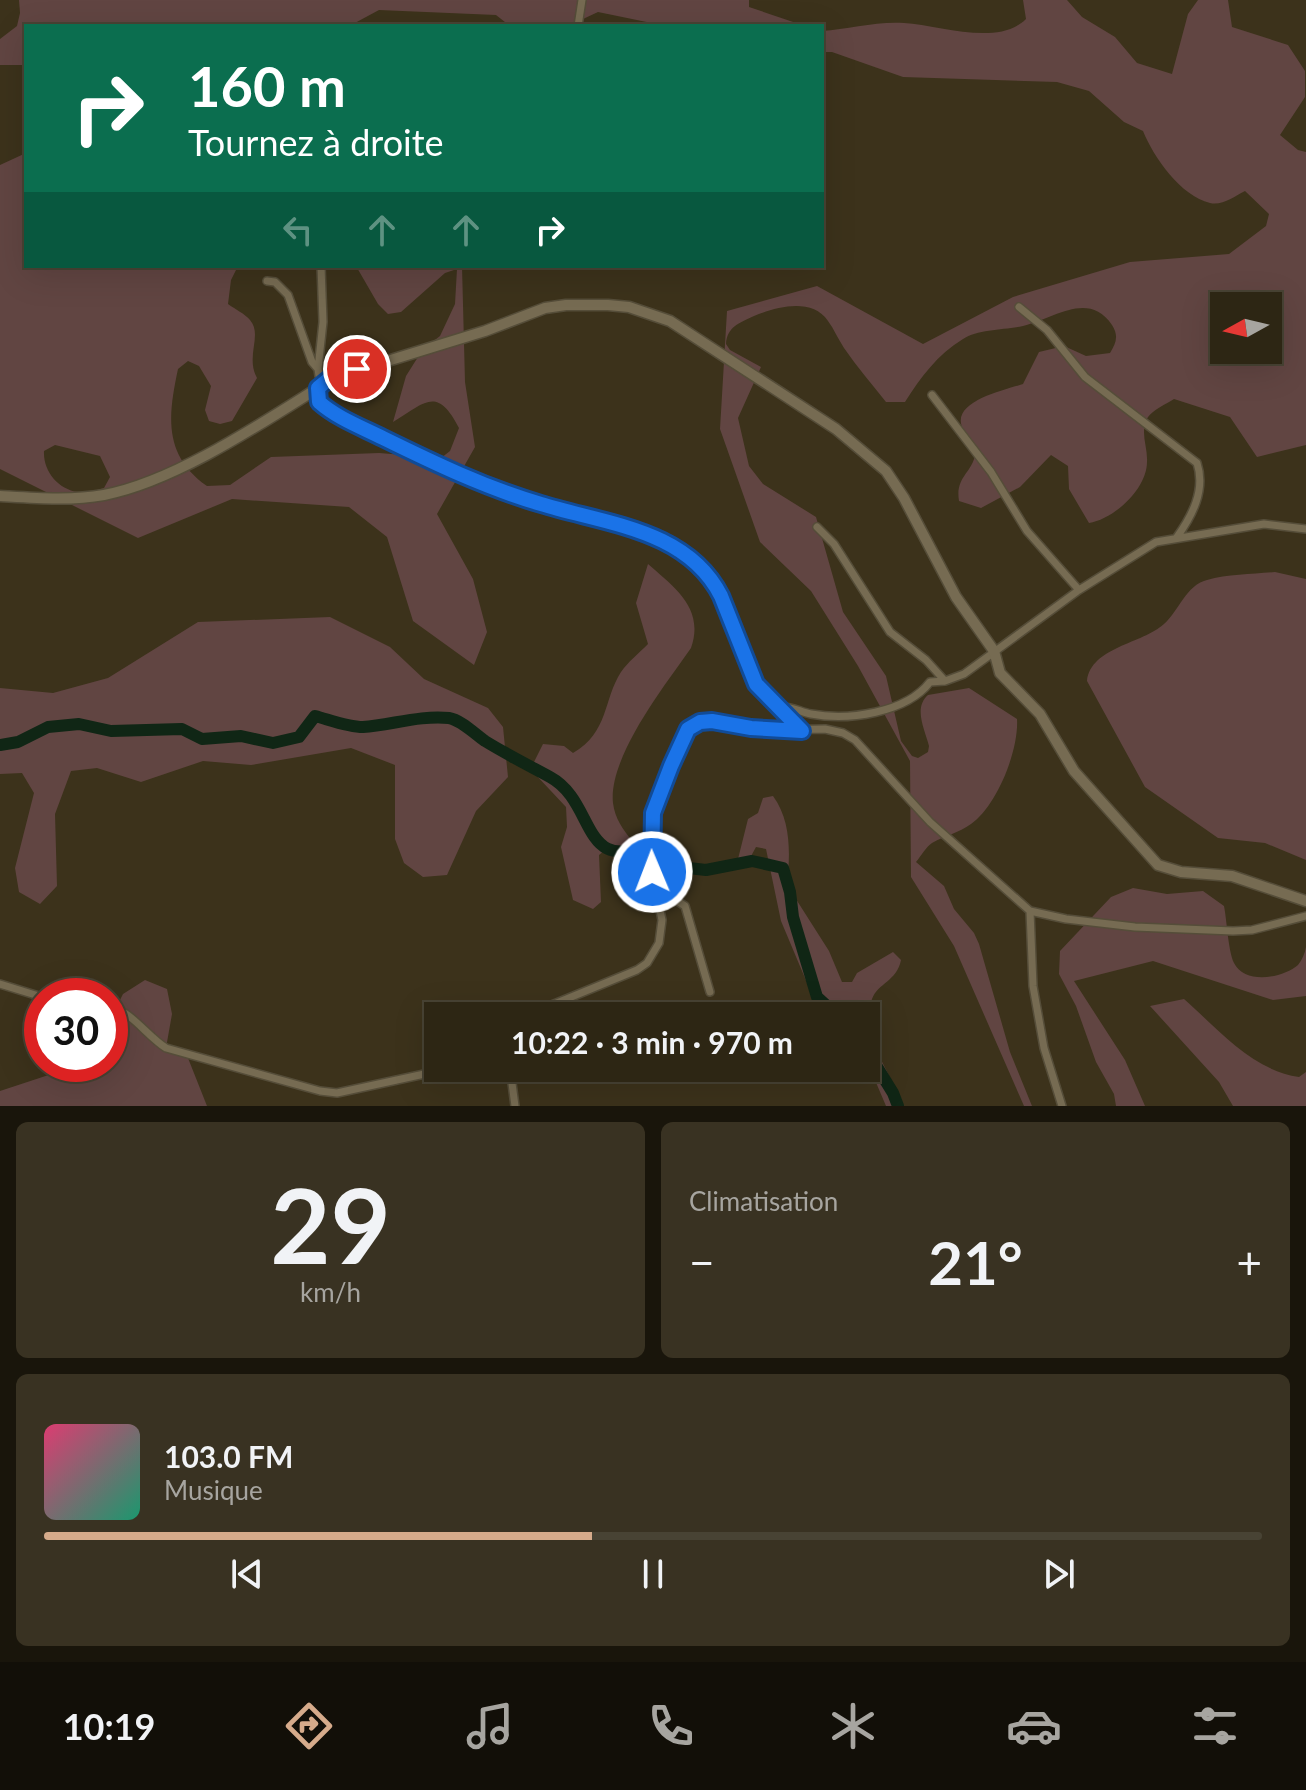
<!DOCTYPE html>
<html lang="fr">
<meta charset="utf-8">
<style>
body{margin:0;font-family:Lato,sans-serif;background:#393222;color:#f1f3f6;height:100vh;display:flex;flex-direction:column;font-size:30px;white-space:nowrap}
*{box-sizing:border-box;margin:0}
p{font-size:26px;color:#a7a5a0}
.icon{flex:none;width:44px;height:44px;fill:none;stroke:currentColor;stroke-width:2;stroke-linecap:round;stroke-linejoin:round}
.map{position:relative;height:1106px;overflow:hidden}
.sheet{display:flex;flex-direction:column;gap:16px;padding:16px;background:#19150b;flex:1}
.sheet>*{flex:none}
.hud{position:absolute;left:24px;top:24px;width:800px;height:244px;border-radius:0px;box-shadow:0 8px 32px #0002,0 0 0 2px #484334;background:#0b6e4f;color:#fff;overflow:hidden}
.needle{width:52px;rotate:262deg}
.tools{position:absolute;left:1210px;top:292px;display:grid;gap:16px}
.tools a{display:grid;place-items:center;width:72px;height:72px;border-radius:0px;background:#2d2614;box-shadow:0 8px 32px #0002,0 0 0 2px #484334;font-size:40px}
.speed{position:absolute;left:24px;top:978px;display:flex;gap:16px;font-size:40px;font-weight:700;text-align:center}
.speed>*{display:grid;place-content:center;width:104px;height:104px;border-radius:50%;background:#2d2614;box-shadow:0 8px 32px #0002,0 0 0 2px #484334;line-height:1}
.speed .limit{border:12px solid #d22;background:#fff;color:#111}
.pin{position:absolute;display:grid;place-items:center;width:68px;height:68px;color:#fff;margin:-34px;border:4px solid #fff;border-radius:50%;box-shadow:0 2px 8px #0007}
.me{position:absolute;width:88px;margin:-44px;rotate:359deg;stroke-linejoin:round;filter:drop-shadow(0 0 6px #0008)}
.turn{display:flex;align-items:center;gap:28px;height:168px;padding:0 32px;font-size:36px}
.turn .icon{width:104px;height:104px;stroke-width:2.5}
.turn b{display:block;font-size:56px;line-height:68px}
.lanes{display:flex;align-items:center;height:76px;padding:0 32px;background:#0003;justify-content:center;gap:40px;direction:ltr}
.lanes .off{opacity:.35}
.big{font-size:60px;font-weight:700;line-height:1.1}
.sheet .card{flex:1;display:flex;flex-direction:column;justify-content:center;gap:12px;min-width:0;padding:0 28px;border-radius:12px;background:#393222}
.sheet .dial{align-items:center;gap:0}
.dial b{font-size:104px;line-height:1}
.song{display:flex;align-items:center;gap:24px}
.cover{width:96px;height:96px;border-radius:12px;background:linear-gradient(135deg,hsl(340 70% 55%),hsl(160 70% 35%))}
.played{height:8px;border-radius:4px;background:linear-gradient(90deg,#d6ab8b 45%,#484334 45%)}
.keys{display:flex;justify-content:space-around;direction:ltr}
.heat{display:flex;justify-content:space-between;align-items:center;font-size:44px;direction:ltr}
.sheet .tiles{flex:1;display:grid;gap:16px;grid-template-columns:1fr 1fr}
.card:last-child{grid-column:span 2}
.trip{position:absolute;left:424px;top:1002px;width:456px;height:80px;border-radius:0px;background:#2d2614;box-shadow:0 8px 32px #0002,0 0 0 2px #484334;font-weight:700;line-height:80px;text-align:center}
.tab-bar{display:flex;height:128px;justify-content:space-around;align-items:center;background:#120f08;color:#a7a5a0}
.tab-bar .icon{width:56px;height:56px}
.tab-bar .active{color:#d6ab8b}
.tab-bar b{font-size:36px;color:#f1f3f6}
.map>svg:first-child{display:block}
.green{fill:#614542;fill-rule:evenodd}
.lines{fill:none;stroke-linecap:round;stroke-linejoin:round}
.river{stroke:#102615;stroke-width:12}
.street-casing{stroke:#554d39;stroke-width:10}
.secondary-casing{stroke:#554d39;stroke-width:13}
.street{stroke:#766b52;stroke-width:7}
.secondary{stroke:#766b52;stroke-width:10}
.route-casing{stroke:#114b97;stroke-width:20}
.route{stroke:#1a73e8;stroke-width:14}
</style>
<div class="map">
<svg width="1306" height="1106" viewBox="0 0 1306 1106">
<rect width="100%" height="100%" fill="#3c321b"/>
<path class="green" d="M19,0H749V7L805,26H666L598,12L583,19L578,26H510L496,15L379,10L353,24L354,26H26V65H0V39L17,26L20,13Z
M1023,0H1067L1082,17L1115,37L1137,63L1172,74L1188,14L1198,0H1228L1232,27L1288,45L1305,71V97L1280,135L1298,150L1306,152V445L1257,457L1230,417L1174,399C1166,404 1153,410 1148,417C1139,431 1148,447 1147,462C1147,489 1114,519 1089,523L1069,489L1068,466L1051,455L1020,487L981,508L959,501C955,477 972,473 975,455C977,442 966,438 962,427C952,401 1005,390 1023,384L1039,352L1064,346L1086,356L1110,353C1116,343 1119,336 1112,325C1088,290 1054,319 1023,326C1005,330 978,329 963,339C937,355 921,377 905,402H886C872,384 857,367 844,348C838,339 834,329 828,321C812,297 776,307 754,316C739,323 727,327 726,344L730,350L761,367L738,418L749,466L763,484L816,517L843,612L886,676L901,741L912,756L918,758L928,752L929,746C925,730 913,708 928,695L969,688L1017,719C1019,750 997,806 971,824C959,833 944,836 932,843C926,847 921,856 916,862L944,886L954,909L974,933L979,944L1010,1052L1032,1106H1024L954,946L911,877L910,761L858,666L811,591L760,542L720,429L727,311L817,286L923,344L1013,297L1130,262L1229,254L1266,226L1269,214L1245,191C1235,196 1222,206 1210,203C1181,196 1154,158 1143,131L1124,122L1089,91L1057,82L903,77L832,52H822V31C848,29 878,21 904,23C939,25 998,47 1026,19ZM1224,306H1268V350H1224Z
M26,153V266H238L231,280L228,304C235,309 245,314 250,320C263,335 245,356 257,378L232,421L220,424L209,421L205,410L211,386L199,366L188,361L178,369C168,416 163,455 207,486L230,485L271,457L379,453L441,458L450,451L459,428C437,386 426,402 393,422L406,376L423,349L440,336L455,304L457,269L445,273L401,312L388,314L378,304L356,266H462L465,382L475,447L437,514L473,579L487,632L474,665L413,621L387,537L349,507L232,499L138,538L0,469V165ZM55,445L100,456L110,477L104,488C96,490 86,494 78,492C58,489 43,471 44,451Z
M648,564C674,587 705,608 691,648C666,684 608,757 613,803C615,819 623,829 632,841L630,852L608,848L599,855L601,902L593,909L573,900L561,847L567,827L566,807L535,774L534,762L543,744L564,746L573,753C609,732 603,700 621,672C628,662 639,653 648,644L636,603Z
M1275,572L1306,579V860L1265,843L1218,838L1145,787L1087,681C1091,647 1142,644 1164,624C1179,611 1186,585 1207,580C1228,574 1253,574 1275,572Z
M330,617L390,647L424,679L488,708L503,727L508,777L476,811L447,875L423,877L404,863L395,839V765L351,748L251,765L203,761L141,782L97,768L71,771L55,814L57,886L40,904L19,892L15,868L34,793L22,773L0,774V688L53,693L108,678L198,622Z
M773,796C792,822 790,856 787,885L829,951L842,982H852L857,973L893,952L901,960C897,981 878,983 872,999C858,1037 893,1071 901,1106H886L866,1059V1016H829L810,990L781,921L766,849L756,847L750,858L738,859L748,819L758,813L763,798Z
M1133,888L1167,894L1203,891L1224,906C1227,921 1228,950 1234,963C1245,985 1283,978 1298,965C1302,960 1305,953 1306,947V996L1273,1000L1153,961L1074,981L1125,1060L1145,1106H1116L1114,1094L1096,1062L1076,1006L1059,974L1060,951L1111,897Z
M145,980L167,989L172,1014L166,1048L186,1053L207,1106H0V1091L82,1064H110V1020L123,994Z
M1184,999C1217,1028 1253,1071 1299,1077L1306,1072V1106H1233L1219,1082L1150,1006Z"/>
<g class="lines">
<path class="river" d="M0,745L18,742L48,727L79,724L111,731L182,729L202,739L241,736L273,743L299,737L315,716C330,720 348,727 363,727C391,725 420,715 449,718C461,720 475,734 485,741C506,754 528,765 550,777C598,803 579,881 658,840L672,851L680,867L706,870L752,861L783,868L790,892L793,917L817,997L838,1016
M866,1049L893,1093L898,1106"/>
<defs>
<path id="street" d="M578,26L582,0
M321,266L323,322L318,369L319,376L329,379
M267,281L275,282L288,295L312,362L318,369
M1019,307L1047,330L1085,377L1197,463C1206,490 1192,516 1177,537
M318,388L319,402L328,410C383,439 438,466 495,488C553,510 650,522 696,561C707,570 714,583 721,596L756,684L802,731
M932,395L991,472L1027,531L1079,590
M817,527L834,544L890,632L926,660L945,681
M780,707C792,706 800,712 811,714C848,721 906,713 930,682L945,681L964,674L1079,590L1156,542L1264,524L1306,529
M657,895L671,897L685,906L710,992
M1030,911L1033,986L1044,1048L1062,1106
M0,984L42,997
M110,1007C129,1009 148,1037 166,1048L320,1091L337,1093L452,1068
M525,1016L637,970L647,963L659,943L662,920L652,872L651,831L653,813L683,737L693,725L712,721L775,730L825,729L843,733L855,740L930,822L1030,911L1066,919L1135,927L1233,931L1252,930L1306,916
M510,1068L515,1106"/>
<path id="secondary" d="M0,496C34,498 71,501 104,495C173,482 259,425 318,388L329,379L485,331L545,308L566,305H608L629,307L670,321L836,429L886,471L904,498L956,597L994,651L1000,673L1040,714L1074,771L1158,865L1181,872L1232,876L1306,901"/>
</defs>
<use href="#street" class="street-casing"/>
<use href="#secondary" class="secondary-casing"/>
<use href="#street" class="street"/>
<use href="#secondary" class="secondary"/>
</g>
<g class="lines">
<defs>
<path id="route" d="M357,369L329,379L318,388L319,402C337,418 361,427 383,438C434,463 486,488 541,504C605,524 687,529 721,596L756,684L802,731L751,728L712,721L700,722L688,729L671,766L653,813L652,872"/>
</defs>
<use href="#route" class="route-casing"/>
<use href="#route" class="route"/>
</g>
</svg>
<div class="tools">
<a><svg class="needle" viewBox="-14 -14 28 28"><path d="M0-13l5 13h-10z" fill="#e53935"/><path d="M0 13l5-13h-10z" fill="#a7a5a0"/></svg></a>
</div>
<div class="speed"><div class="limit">30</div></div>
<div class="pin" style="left:357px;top:369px;background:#d93025"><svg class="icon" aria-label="arrive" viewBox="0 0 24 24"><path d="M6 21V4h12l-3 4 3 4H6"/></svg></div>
<svg class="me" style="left:652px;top:872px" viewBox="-20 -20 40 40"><circle r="17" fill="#1a73e8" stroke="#fff" stroke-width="3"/><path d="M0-11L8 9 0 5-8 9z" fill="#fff"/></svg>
<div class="trip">10:22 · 3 min · 970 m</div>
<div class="hud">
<div class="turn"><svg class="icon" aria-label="right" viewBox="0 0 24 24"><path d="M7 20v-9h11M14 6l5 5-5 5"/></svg><div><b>160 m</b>Tournez à droite</div></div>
<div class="lanes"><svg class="icon off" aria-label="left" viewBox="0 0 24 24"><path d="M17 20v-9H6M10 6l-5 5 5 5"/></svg><svg class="icon off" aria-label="ahead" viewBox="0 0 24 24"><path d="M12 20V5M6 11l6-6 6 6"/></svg><svg class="icon off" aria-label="ahead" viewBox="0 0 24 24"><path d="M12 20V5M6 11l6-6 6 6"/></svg><svg class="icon" aria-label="right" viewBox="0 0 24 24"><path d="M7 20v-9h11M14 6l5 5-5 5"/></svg></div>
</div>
</div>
<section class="sheet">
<div class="tiles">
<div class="card dial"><b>29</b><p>km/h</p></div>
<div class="card"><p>Climatisation</p>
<div class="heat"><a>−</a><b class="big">21°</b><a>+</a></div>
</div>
<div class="card">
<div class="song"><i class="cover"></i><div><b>103.0 FM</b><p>Musique</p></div></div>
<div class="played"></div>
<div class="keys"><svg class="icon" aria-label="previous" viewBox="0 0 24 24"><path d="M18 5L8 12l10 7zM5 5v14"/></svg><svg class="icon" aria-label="pause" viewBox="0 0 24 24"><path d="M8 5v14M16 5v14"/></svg><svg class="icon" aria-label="next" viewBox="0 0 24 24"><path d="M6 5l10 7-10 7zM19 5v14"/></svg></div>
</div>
</div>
</section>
<nav class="tab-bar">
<b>10:19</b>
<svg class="icon active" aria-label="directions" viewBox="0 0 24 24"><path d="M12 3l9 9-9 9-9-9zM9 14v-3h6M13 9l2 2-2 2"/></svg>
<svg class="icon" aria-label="music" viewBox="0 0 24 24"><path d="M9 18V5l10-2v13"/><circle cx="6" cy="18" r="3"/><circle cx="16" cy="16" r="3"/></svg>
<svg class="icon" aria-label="phone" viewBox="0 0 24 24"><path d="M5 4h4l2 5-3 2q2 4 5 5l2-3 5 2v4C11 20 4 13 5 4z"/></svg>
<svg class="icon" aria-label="climate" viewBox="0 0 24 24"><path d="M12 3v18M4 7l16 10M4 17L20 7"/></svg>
<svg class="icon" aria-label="car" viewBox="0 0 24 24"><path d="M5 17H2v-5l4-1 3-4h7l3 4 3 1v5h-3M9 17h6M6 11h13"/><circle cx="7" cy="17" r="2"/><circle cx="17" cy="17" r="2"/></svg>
<svg class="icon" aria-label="filters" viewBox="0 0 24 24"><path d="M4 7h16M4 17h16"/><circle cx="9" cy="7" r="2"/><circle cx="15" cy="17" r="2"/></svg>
</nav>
